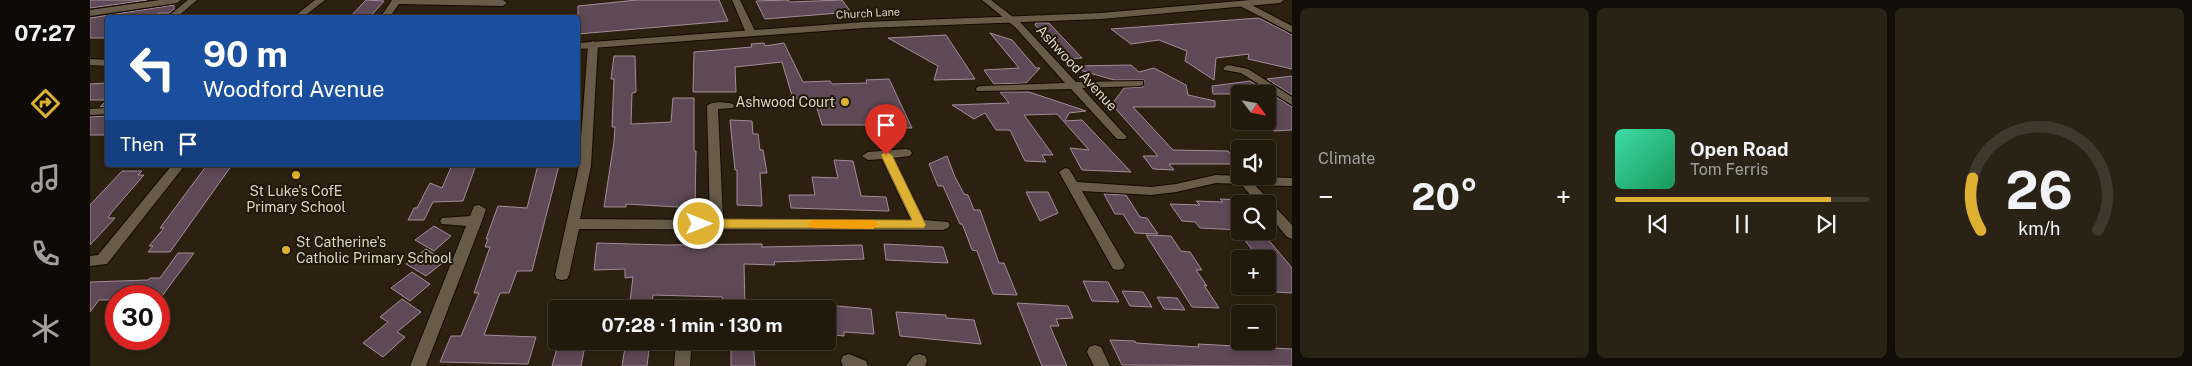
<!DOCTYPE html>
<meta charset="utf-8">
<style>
body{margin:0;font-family:"Public Sans",sans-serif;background:#292215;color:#f1f3f6;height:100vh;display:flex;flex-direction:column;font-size:19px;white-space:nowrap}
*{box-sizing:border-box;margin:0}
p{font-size:16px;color:#a2a09d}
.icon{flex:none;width:28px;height:28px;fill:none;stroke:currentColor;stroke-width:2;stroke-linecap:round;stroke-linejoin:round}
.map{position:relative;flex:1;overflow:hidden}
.panel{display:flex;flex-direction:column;gap:8px;padding:8px;background:#120e07;width:900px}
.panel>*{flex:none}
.hud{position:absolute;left:15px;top:15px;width:475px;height:152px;border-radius:5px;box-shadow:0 2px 8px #0003,0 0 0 1px #3e382d;background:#1a4fa0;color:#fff;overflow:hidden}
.needle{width:32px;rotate:122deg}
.controls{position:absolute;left:1141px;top:85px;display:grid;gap:10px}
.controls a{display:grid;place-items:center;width:45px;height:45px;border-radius:5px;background:#21190c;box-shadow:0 2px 8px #0003,0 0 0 1px #3e382d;font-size:25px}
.speed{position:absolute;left:15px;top:285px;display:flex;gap:10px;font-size:25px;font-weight:700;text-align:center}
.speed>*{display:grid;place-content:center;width:65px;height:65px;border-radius:50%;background:#21190c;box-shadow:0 2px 8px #0003,0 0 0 1px #3e382d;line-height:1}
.speed .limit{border:8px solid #d22;background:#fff;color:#111}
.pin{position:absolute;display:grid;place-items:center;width:42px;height:42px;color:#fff;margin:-51px -21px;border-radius:50% 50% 50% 0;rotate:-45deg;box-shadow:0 0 5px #0007}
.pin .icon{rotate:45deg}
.me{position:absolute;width:55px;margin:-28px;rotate:90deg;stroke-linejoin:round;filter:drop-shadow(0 0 4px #0008)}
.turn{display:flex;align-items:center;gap:18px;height:105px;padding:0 15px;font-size:22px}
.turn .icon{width:65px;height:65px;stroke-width:2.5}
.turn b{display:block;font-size:35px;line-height:42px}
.then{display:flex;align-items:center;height:48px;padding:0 15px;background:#0003;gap:10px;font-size:19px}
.big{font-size:38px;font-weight:700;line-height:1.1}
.panel .tile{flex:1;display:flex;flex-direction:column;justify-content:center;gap:8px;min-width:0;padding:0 18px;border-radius:8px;background:#292215}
.panel .dial{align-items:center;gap:0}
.dial svg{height:130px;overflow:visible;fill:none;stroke:#3e382d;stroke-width:7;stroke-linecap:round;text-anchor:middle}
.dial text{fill:#f1f3f6;stroke:none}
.song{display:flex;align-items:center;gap:15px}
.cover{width:60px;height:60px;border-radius:8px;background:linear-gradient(135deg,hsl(160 70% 55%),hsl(150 70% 35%))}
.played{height:5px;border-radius:2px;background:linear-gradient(90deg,#deb133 85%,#3e382d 85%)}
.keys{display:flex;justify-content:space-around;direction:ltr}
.heat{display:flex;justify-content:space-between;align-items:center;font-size:28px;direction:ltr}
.panel .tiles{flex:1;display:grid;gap:8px;grid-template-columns:repeat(3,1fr)}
.trip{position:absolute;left:458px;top:300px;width:288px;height:50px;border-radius:5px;background:#21190c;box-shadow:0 2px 8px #0003,0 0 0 1px #3e382d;font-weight:700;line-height:50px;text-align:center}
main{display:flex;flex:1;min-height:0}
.dock{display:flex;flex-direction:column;width:90px;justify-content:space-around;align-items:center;background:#0d0a05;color:#a2a09d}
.dock .icon{width:35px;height:35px}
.dock .current{color:#deb133}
.dock b{font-size:22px;color:#f1f3f6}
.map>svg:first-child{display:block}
.building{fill:#5e4956;stroke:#a38c9a}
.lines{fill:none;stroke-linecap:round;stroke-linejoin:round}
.minor-casing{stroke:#140a00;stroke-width:2}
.secondary-casing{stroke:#140a00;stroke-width:2}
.minor{fill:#685c48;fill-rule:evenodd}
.secondary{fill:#685c48;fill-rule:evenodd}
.route{fill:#deb133;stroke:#907321}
.slow{fill:#f59e0b}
.poi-dot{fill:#deb133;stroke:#221807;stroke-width:2}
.labels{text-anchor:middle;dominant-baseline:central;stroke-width:4;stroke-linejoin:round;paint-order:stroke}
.far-street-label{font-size:11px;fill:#dcd5ca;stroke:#221807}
.street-label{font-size:14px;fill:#dcd5ca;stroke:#221807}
.poi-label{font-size:14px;fill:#dcd5ca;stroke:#221807;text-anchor:end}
</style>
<main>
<nav class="dock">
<b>07:27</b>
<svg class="icon current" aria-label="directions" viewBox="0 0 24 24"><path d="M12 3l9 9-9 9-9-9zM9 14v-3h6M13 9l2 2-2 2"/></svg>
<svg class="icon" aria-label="music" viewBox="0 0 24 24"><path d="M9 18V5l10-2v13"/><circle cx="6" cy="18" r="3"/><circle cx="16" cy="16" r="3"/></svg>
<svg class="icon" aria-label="phone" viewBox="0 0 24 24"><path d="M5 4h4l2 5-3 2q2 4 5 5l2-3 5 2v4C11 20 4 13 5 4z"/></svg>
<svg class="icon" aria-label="climate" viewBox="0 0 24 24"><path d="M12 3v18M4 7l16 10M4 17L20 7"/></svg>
</nav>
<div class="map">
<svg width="1202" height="366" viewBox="0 0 1202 366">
<rect width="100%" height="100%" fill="#2c2110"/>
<path class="building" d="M0,0H57L0,8Z
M276,0L294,1L279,18H259Z
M547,0H629L638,21L488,34V6Z
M698,0L700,2L752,0L761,12L675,19L666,1Z
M84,5V9L79,13H69L62,18H18V38H0V18Z
M1169,18L1202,35V69L1158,59L1159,54L1126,58L1124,80L1095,61L1097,51L1069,40L1041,44L1021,29Z
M946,23H959L992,58L975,59L945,25Z
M900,33L922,40L946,68H950L936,83L904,84L894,70L929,68Z
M856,35L885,79L844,80L848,66L798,38Z
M674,43L675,46L694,43L713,82L740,81L742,84L777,83L776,80L799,79L822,128H805L804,125H732L724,98L703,99L692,62L645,67L646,92H603L604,52L662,47L661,44Z
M524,56H545L546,92L542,93L541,124L581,122L583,98H604V151H606L605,208L536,204V207H514L524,142L525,127H522L524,79H521Z
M1041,65L1049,72L1064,68L1096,85L1098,95L1125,101V107H1043L1083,150L1138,151L1149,164H1079L1084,170L1063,169L1053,156H1068L1024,107H1020L1034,88L1053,87L1054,80H1024L986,69V66Z
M1202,76V95L1177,79Z
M1160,81L1202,107V130L1184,131L1178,126V94H1123L1122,86Z
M18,83V106L10,107L17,100H0V84Z
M910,92H939L996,111L979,113L975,121L992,120L1041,172L992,170L980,148L999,150L967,114L934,115L963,155H952L956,162L935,161L920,130H906L895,113L884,119L862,105L919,103Z
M18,116V135H0V117Z
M640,120L662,121L663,134H668L670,150H673L677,173H670L672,206L647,205V170H645Z
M857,156L865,177L874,194L878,195L884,210H890L909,263H914L927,295L903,294L887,251L882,250L875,231L872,224H870L853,186H848L839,164Z
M744,160L763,161L771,196L796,197L799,211L701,208L699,195H725L722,177L748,178Z
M117,165H142L80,252H58L63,246H59L74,228H70Z
M362,165H386L373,201L343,202L334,220H318L324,208H327L340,183L352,188Z
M448,165H469L442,271H427L419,293H410L394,335L446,337L438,364L350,362L361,336H371L389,293H384L400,247H395L398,239H396L408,206L437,208Z
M32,171H52L48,175H54L21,213L18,218H25L0,245V205Z
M936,192H958L968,213L950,221Z
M1014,194L1036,195L1050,217L1057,218L1068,234L1045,233L1033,214H1025Z
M1130,199L1150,200V230L1110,228L1105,222L1092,221L1080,204L1110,205L1106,201L1133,202Z
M344,226L361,236L344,251L325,240Z
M1148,231L1172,232L1202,268V293L1186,292L1178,281V259H1169Z
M1056,235L1081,236L1091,251L1100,252L1112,270H1106L1117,286L1114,285L1129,308L1102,307Z
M507,243L576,245L661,244H672V247L772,245L774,259L684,262L685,265L654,264L655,309H635L632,297L563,295L562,301L558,300L557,309H539L543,277L535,278V269L504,270Z
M794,244L853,247L858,263L796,260Z
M336,249L355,261L336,276L316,264Z
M88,253H104L72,296H26V300H9L0,312V282L58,280L60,278H70Z
M322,272L340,284L320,301L301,288Z
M993,281L1018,282L1029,302L1002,301Z
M1032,291L1053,292L1062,307L1040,306Z
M1067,297L1087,298L1095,310L1074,309Z
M312,299L331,312L307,332L315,337L293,357L273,343L298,322L290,317Z
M927,303L978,306L983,318L966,319L969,326H960L977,366H952Z
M736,305L781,309L784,334L754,332V336L736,334Z
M806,312L856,315V318L884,320L891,344L810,336Z
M1020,340L1045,341L1046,343L1076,345L1109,347L1108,344L1202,349V366L1032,365Z
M469,341H496L491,366H462Z
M536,341H560L557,366H532Z
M641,341H663L665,366H641Z"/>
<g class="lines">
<defs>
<path id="minor" d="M70,0H91L87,3L0,16V10Z
M98,0H107L86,18H76Z
M225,0H235L212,18H202Z
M302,0H413L417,3L413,6L309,4L299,18H290Z
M642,0H650L666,33L664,35L661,36L656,33Z
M892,0H901L931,23L986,82L1053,81V85L1049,86L992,88L1035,135L1037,137L1035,139H1027L981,89L887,91L886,89L887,87L891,86L975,83L925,27Z
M1150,2H1156L1202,26V33L1150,6Z
M503,41L508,44L501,166L490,219L620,220L617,106C622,101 635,102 643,104L644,106L643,108L628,109L633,220H821L792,159L778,160L772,156L778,152L816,149L820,150L822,153L820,156L803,158L834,220L858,222L860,225L858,228L853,230L489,229L479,275L477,279L472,280L467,279L465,275L489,166L498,44Z
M1138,65L1158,69L1202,97V105L1151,73L1134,70L1133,68Z
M18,108V114L0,115V109Z
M82,165H95L17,264L0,266V256L8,255Z
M975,168L979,169L987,182L1061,187L1086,184L1126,175L1202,178V186L1165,185L1202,225V239L1197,237L1178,214V204H1168L1151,184L1126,183L1086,192L1061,195L992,191L1035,265L1033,269L1028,270L1023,269L969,172Z
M389,205L396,209L392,221L336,366H320L376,226L352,224L350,221L352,218L380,216L384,206Z
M586,341H602L600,366H584Z
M1005,345L1011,347L1020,366H1004L997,352L999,347Z
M759,354L776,361L778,366H753L751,361L753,356Z
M829,354L835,356L837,361L835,366H816L823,356Z"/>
<path id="secondary" d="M1161,0H1194L1190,3L1011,19L774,28L488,49V43L774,22L1011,13Z
M0,59L18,60V66L0,65Z"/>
</defs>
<use href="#minor" class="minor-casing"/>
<use href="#secondary" class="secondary-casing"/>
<use href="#minor" class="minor"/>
<use href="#secondary" class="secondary"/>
</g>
<path class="route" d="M796,151L802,155L836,225L834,228H609L603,224L609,219L822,220L791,155Z"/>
<path class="slow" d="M723,220H783L789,224L783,229L723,228L717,224Z"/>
<g class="poi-dot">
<circle cx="755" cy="102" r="5"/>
<circle cx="206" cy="175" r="5"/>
<circle cx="196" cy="250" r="5"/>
</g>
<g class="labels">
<g class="far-street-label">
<text transform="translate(778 13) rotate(-3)">Church Lane</text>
</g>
<g class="street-label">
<text transform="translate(987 68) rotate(47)">Ashwood Avenue</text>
</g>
<g class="poi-label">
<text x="745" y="102">Ashwood Court</text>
<text x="206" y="191" text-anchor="middle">St Luke's CofE<tspan x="206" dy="16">Primary School</tspan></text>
<text x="206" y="242" text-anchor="start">St Catherine's<tspan x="206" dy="16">Catholic Primary School</tspan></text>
</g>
</g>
</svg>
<div class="controls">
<a><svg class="needle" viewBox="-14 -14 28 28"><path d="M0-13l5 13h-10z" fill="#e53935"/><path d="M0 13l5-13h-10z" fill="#a2a09d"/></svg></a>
<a><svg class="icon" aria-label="sound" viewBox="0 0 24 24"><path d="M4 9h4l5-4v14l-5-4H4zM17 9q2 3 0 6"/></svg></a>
<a><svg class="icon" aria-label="search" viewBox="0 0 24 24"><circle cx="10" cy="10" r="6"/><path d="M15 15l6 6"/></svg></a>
<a>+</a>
<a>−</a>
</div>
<div class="speed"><div class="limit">30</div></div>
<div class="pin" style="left:796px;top:155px;background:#d93025"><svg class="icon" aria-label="arrive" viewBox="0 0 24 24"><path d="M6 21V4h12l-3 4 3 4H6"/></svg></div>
<svg class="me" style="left:609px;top:224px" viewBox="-20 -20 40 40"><circle r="17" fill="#deb133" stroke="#fff" stroke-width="3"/><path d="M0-11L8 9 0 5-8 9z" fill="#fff"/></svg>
<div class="trip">07:28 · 1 min · 130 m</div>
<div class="hud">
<div class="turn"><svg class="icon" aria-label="left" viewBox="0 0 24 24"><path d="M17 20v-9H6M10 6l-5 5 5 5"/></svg><div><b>90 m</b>Woodford Avenue</div></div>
<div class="then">Then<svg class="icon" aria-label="arrive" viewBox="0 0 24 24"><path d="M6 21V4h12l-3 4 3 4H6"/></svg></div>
</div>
</div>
<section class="panel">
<div class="tiles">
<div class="tile"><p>Climate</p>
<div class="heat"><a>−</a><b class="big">20°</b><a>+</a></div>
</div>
<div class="tile">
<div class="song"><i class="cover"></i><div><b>Open Road</b><p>Tom Ferris</p></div></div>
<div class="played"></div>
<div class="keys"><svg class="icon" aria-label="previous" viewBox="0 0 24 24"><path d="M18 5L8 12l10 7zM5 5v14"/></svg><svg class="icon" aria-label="pause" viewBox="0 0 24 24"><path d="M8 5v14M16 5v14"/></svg><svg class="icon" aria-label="next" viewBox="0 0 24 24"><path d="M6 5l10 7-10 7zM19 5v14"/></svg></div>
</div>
<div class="tile dial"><svg viewBox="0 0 100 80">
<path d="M14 69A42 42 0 1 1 86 69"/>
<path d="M14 69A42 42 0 0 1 9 37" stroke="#deb133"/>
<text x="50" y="56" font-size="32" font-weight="700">26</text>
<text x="50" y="72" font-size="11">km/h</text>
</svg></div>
</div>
</section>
</main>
